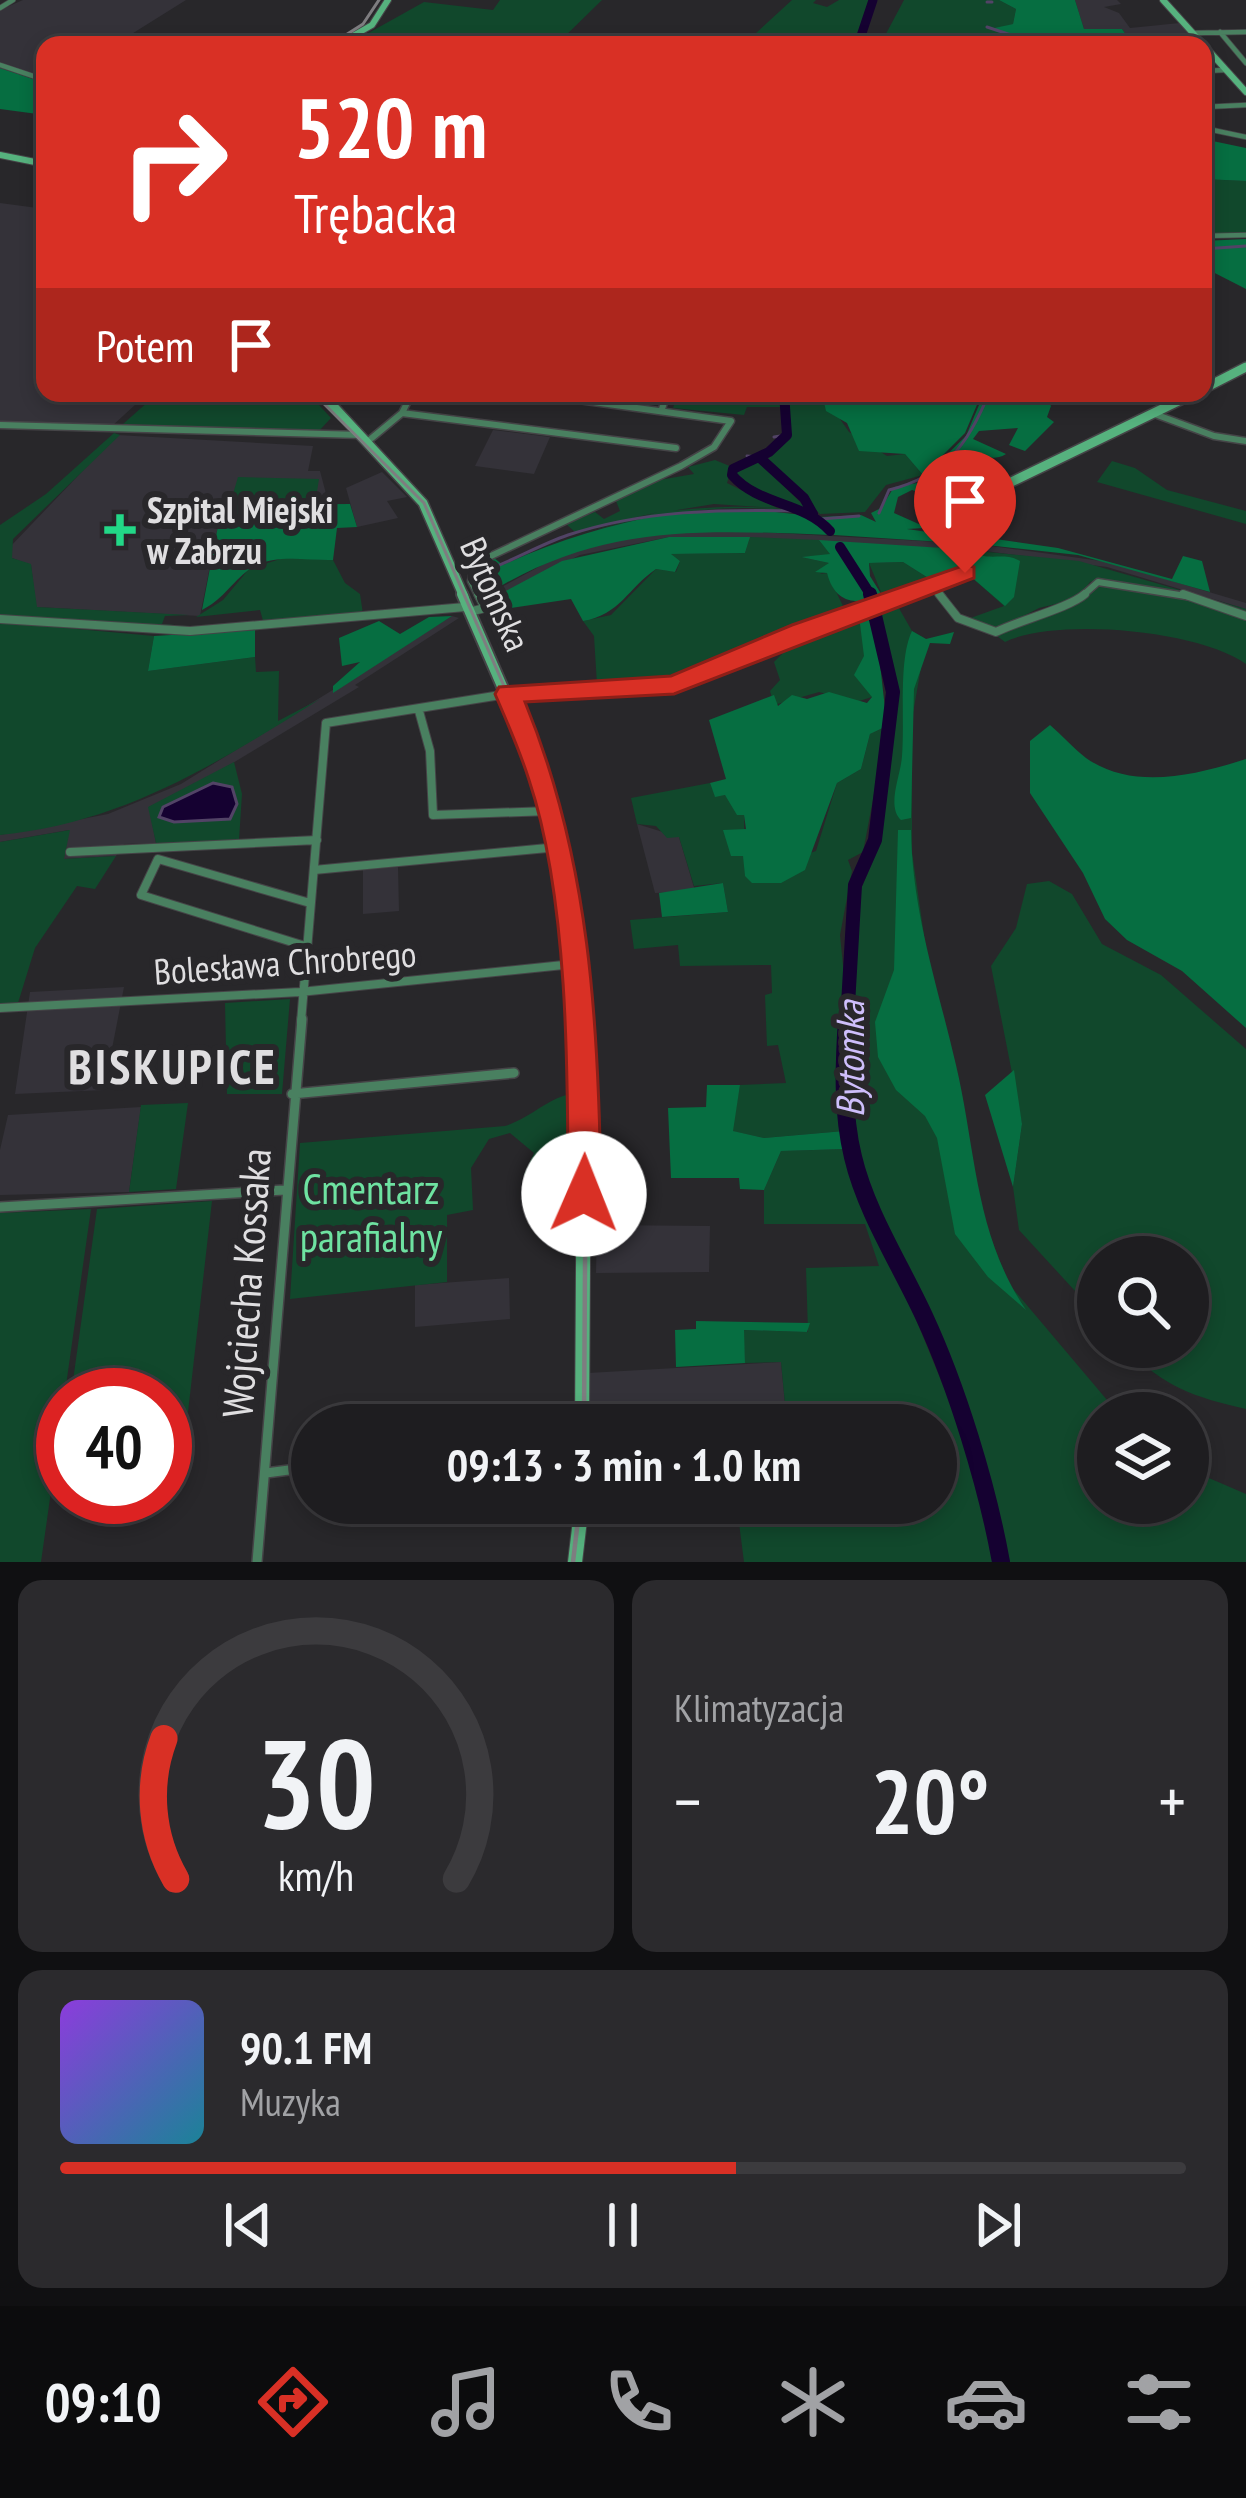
<!DOCTYPE html>
<html lang="pl">
<meta charset="utf-8">
<style>
body{margin:0;font-family:"PT Sans Narrow",sans-serif;background:#2b2a2d;color:#f1f3f6;height:100vh;display:flex;flex-direction:column;font-size:45px;white-space:nowrap}
*{box-sizing:border-box;margin:0}
p{font-size:39px;color:#a1a2a5}
.icon{flex:none;width:66px;height:66px;fill:none;stroke:currentColor;stroke-width:2;stroke-linecap:round;stroke-linejoin:round}
.map{position:relative;height:1562px;overflow:hidden}
.sheet{display:flex;flex-direction:column;gap:18px;padding:18px;background:#101012;flex:1}
.sheet>*{flex:none}
.guide{position:absolute;left:36px;top:36px;width:1176px;height:366px;border-radius:24px;box-shadow:0 6px 18px #0003,0 0 0 3px #3c3b3e;background:#d93025;color:#fff;overflow:hidden}
.fabs{position:absolute;left:1077px;top:1236px;display:grid;gap:24px}
.fabs a{display:grid;place-items:center;width:132px;height:132px;border-radius:50%;background:#1e1d20;box-shadow:0 6px 18px #0003,0 0 0 3px #3c3b3e;font-size:60px}
.speed{position:absolute;left:36px;top:1368px;display:flex;gap:24px;font-size:60px;font-weight:700;text-align:center}
.speed>*{display:grid;place-content:center;width:156px;height:156px;border-radius:50%;background:#1e1d20;box-shadow:0 6px 18px #0003,0 0 0 3px #3c3b3e;line-height:1}
.speed .limit{border:18px solid #d22;background:#fff;color:#111}
.pin{position:absolute;display:grid;place-items:center;width:102px;height:102px;color:#fff;margin:-123px -51px;border-radius:50% 50% 50% 0;rotate:-45deg;box-shadow:0 0 12px #0007}
.pin .icon{rotate:45deg}
.me{position:absolute;width:132px;margin:-66px;rotate:1deg;stroke-linejoin:round;filter:drop-shadow(0 0 9px #0008)}
.turn{display:flex;align-items:center;gap:42px;height:252px;padding:0 60px;font-size:54px}
.turn .icon{width:156px;height:156px;stroke-width:2.5}
.turn b{display:block;font-size:84px;line-height:102px}
.then{display:flex;align-items:center;height:114px;padding:0 60px;background:#0003;gap:24px;font-size:45px}
.big{font-size:90px;font-weight:800;line-height:1.1}
.sheet .widget{flex:1;display:flex;flex-direction:column;justify-content:center;gap:18px;min-width:0;padding:0 42px;border-radius:24px;background:#2b2a2d}
.sheet .dial{align-items:center;gap:0}
.dial svg{height:312px;overflow:visible;fill:none;stroke:#3c3b3e;stroke-width:7;stroke-linecap:round;text-anchor:middle}
.dial text{fill:#f1f3f6;stroke:none}
.song{display:flex;align-items:center;gap:36px}
.cover{width:144px;height:144px;border-radius:18px;background:linear-gradient(135deg,hsl(270 70% 55%),hsl(190 70% 35%))}
.played{height:12px;border-radius:6px;background:linear-gradient(90deg,#d93025 60%,#3c3b3e 60%)}
.keys{display:flex;justify-content:space-around;direction:ltr}
.heat{display:flex;justify-content:space-between;align-items:center;font-size:66px;direction:ltr}
.sheet .tiles{flex:1;display:grid;gap:18px;grid-template-columns:1fr 1fr}
.widget:last-child{grid-column:span 2}
.trip{position:absolute;left:291px;top:1404px;width:666px;height:120px;border-radius:60px;background:#1e1d20;box-shadow:0 6px 18px #0003,0 0 0 3px #3c3b3e;font-weight:800;line-height:120px;text-align:center}
.dock{display:flex;height:192px;justify-content:space-around;align-items:center;background:#0c0c0d;color:#a1a2a5}
.dock .icon{width:84px;height:84px}
.dock .on{color:#d93025}
.dock b{font-size:54px;color:#f1f3f6}
.map>svg:first-child{display:block}
.built{fill:#343239}
.green{fill:#11482c}
.forest{fill:#066e41}
.water{fill:#150131;stroke:#524366;stroke-width:3}
.lines{fill:none;stroke-linecap:round;stroke-linejoin:round}
.stream{stroke:#524366;stroke-width:3}
.river-far3{stroke:#150131;stroke-width:9}
.river-far2{stroke:#150131;stroke-width:10}
.river-far1{stroke:#150131;stroke-width:14}
.river{stroke:#150131;stroke-width:18}
.street-far3-casing{stroke:#454447;stroke-width:6}
.street-far2-casing{stroke:#454447;stroke-width:9}
.street-far1-casing{stroke:#454447;stroke-width:10}
.street-casing{stroke:#454447;stroke-width:12}
.secondary-far3-casing{stroke:#454447;stroke-width:8}
.secondary-far2-casing{stroke:#454447;stroke-width:12}
.secondary-far1-casing{stroke:#454447;stroke-width:14}
.secondary-casing{stroke:#454447;stroke-width:16}
.street-far3{stroke:#498060;stroke-width:4.5}
.street-far2{stroke:#498060;stroke-width:6}
.street-far1{stroke:#498060;stroke-width:8}
.street{stroke:#498060;stroke-width:9}
.secondary-far3{stroke:#56b27e;stroke-width:6}
.secondary-far2{stroke:#56b27e;stroke-width:9}
.secondary-far1{stroke:#56b27e;stroke-width:10}
.secondary{stroke:#56b27e;stroke-width:14}
.tram-far1{stroke:#7e7d80;stroke-width:3}
.tram{stroke:#7e7d80;stroke-width:4.5}
.route{fill:#d93025;stroke:#8d1f18;stroke-width:3}
.poi-dot{fill:#22d887;stroke:#28272a;stroke-width:4.5}
.labels{text-anchor:middle;dominant-baseline:central;stroke-width:12;stroke-linejoin:round;paint-order:stroke}
.poi-label{font-size:36px;font-weight:bold;fill:#dfdee0;stroke:#28272a;text-anchor:start}
.street-label{font-size:36px;fill:#dfdee0;stroke:#28272a}
.water-label{font-size:39px;font-style:italic;fill:#cebefb;stroke:#28272a}
.near-park-label{font-size:42px;fill:#6ee2a1;stroke:#28272a}
.near-street-label{font-size:42px;fill:#dfdee0;stroke:#28272a}
.district-label{font-size:48px;font-weight:bold;letter-spacing:3px;fill:#dfdee0;stroke:#28272a}
</style>
<div class="map">
<svg width="1246" height="1562" viewBox="0 0 1246 1562">
<rect width="100%" height="100%" fill="#28272a"/>
<path class="built" d="M23,0H186L114,45H45V79L0,64V10Z
M1075,0H1117L1121,4L1104,7L1119,13L1130,28L1180,23L1199,45H1133L1122,29H1084Z
M0,203L45,209V393H148L112,426L0,422Z
M493,430L550,437L534,474L475,466Z
M117,435L313,446L308,471H320L329,505L222,506L200,616L36,607L31,565L12,558L9,548Z
M382,472L407,497L387,501L398,518L357,527L346,488Z
M722,530L958,543L959,549L669,537L580,555L485,602L481,598L559,556L600,543L667,531Z
M977,544L1108,562L1246,603V609L1107,567L977,550Z
M452,616L459,618L355,685L359,687L198,784L149,807L156,843L124,844L116,856L63,859L69,830L0,842V835L108,814L181,784Z
M637,824L679,837L695,891L655,893Z
M398,867L399,911L363,914V870Z
M124,987L104,1090L15,1094L30,992Z
M141,1107L129,1192L0,1195V1150L8,1115Z
M597,1225L710,1226L709,1272L596,1273Z
M509,1278L510,1319L415,1327V1285Z
M781,1362L787,1425H590L588,1373Z"/>
<path class="green" d="M500,0H602L556,45H347L424,2L493,10Z
M792,0H816L813,3L827,7L839,0H871L856,45H743Z
M904,0H999L1016,9L1013,24L991,30L1064,45H880Z
M1203,179L1246,181V234L1203,235Z
M158,393H308L331,418L318,432L123,424Z
M678,393H779L781,407H747L744,415L673,408Z
M788,393H822L849,432L887,456L905,454L923,475L886,485L865,512L820,514L766,461L789,438Z
M114,433L120,435L13,539L12,558L31,564L37,607L189,615L165,616L162,624L188,626L0,616V525L46,494Z
M715,460L732,467L727,483L777,508L714,504L671,511C706,507 791,501 820,520C755,494 642,516 576,535L658,512L575,532L566,524L595,512L604,519L620,511L616,501L659,480L694,474L688,467Z
M762,461L766,468L808,510C781,505 744,500 734,470Z
M1112,461L1135,468L1167,490L1246,511V524L1097,482Z
M238,477L319,479L315,504H230Z
M750,537L819,540L832,555L801,557L829,563L830,568L820,574L827,573L843,606L694,674L666,682L597,684L594,636L583,621L611,615L656,569L676,572L680,561L670,554L745,553Z
M968,550L1079,561L1246,609V614L1189,594L1101,579L1090,582L1077,599L1039,608L997,630L965,620L1004,606L969,575Z
M283,558L333,560L345,583L360,594L363,614L264,624L260,610L196,617L223,600L249,569Z
M903,562L933,581L883,597L869,563Z
M1097,584L1173,594L1246,617V664C1199,630 1056,617 1005,642L997,636L1041,612L1080,603Z
M896,603L912,631L926,639L912,719V852L927,956L963,1100L978,1205L1009,1284L1118,1413H1098V1503H1188V1469L1246,1494V1562H1010L948,1361L866,1181L855,1129L850,1049L859,894L881,841L895,716L879,608Z
M859,616L872,697L856,702L819,692L774,705L770,691L780,680L774,662L797,639Z
M0,622L154,636L148,671L255,657L256,672L279,671L278,721L320,699C218,763 123,823 0,835Z
M887,726L863,852L848,860L852,871L840,935L846,995L839,1038L844,1131L764,1138L732,1131L740,1085L786,1083L778,1045L767,1046L765,995L772,993L771,965L680,966L678,945L634,949L630,920L728,912L723,883L694,886L679,837L667,838L656,826L637,824L631,798L710,783L715,796L725,795L744,815L745,876L816,851L837,783L861,769L870,734Z
M234,762L242,794L239,840L156,843L148,807Z
M70,830L64,859L116,856L95,889L77,886L35,948L18,1003L0,1005V842Z
M1049,881L1072,894L1102,944L1161,975L1246,1049V1409C1194,1397 1163,1387 1126,1347H1188V1257H1098V1316L1019,1230L1013,1187L1022,1124L991,966L1016,928L1027,884Z
M290,999L282,1094H227L225,1003Z
M574,1093L573,1200L553,1201L552,1192L542,1193L524,1175L534,1153L510,1133L489,1139L471,1168L473,1210L447,1215V1282L290,1299L300,1143L505,1126C531,1118 547,1098 574,1093Z
M188,1103L176,1189L129,1192L141,1105Z
M846,1149L954,1412L991,1524L995,1562H744L737,1507L689,1508L688,1503H936V1425H787L781,1362L745,1363L743,1330L808,1332L806,1268L879,1266L865,1224H764V1190L781,1151Z
M212,1201L187,1421L165,1422V1395H71L97,1209Z
M91,1209L41,1562H0V1213Z"/>
<path class="forest" d="M999,0H1075L1084,29H1122L1133,45H1064L990,29L1013,24L1016,9Z
M0,68L45,83V115L0,109Z
M1203,139L1246,148V181L1203,179Z
M1246,239V289L1203,267V241Z
M822,393H982L965,433L923,475L905,454L859,451L847,423L826,411Z
M984,393H1044L1051,406L1047,417L1054,422L1025,451L1009,445L1018,428L979,431L973,439L1006,454C993,462 987,454 975,459C966,464 957,488 942,500L912,490L898,497L894,513L921,525L929,518L924,528L907,529L935,533L931,522L959,532L952,535L958,543L834,535L821,517L861,515L876,522L871,513L881,508L894,487L929,481L924,477L966,436Z
M350,504L357,527L337,528L333,560C304,561 270,552 246,572C229,586 222,600 202,610L222,505Z
M758,510L812,516L830,535C697,530 598,523 481,598L474,580L477,566L494,558L503,565C555,541 609,525 664,514C694,509 727,513 758,510Z
M968,535L1058,548L1172,579L1183,556L1202,561L1210,592L1078,555L968,543Z
M669,537H750L745,553L671,554L680,561L675,572L656,569C628,588 620,615 583,621L571,599L511,608L501,601L485,602L562,561Z
M819,540L959,549L961,563L953,575L933,581L903,562L869,563L870,576L883,597C856,605 835,604 827,573L815,572L829,563L801,557L830,554Z
M970,550C987,563 1003,551 1020,561L1014,597L1005,606L969,575Z
M874,611L887,726L870,734L861,769L837,783L805,870L781,883H752L745,876L743,856H731L723,830L746,829L744,815H737L725,795L715,797L710,783L726,779L709,720L774,695L778,706L792,695L807,699L829,692L867,703L872,697L854,675L864,656L859,616Z
M452,616L333,693V686L360,662L342,666L339,638L379,621L400,634L429,617Z
M255,630V657L148,671L154,636Z
M912,631L926,639L954,632L950,644L930,643L914,689L911,818L901,820C886,806 901,775 902,756C905,719 898,660 912,631Z
M1050,725C1062,735 1073,748 1086,758C1133,791 1196,775 1246,759V1028L1182,971L1127,940L1105,919L1083,873L1030,793V741Z
M898,830H911C912,912 938,987 956,1065C976,1150 975,1235 1026,1310L988,1277L955,1234L937,1138L925,1116L896,1090L878,1057L875,1022L894,970Z
M723,883L728,912L662,917L659,893Z
M1014,1070L1022,1124L1013,1187L985,1095Z
M707,1085H740L733,1131L764,1138L844,1131L846,1149L781,1151L764,1190L740,1189L739,1178H671L668,1108L706,1107Z
M696,1321L810,1323L807,1332L744,1330L745,1363L676,1367L675,1330L696,1329Z"/>
<path class="water" d="M213,783L232,787L237,804L230,819L174,822L159,817L163,807Z"/>
<g class="lines">
<path class="stream" d="M987,2H992
M987,27L1017,37
M1203,249L1246,246
M774,437L787,435
M747,456L759,457
M879,513L889,490C945,476 968,445 989,393
M821,519L859,516
M968,535L988,537
M473,575C506,565 536,546 568,535C644,510 722,509 801,511"/>
<path class="river-far3" d="M858,45L873,0"/>
<path class="river-far2" d="M784,393L787,435L769,452L733,469L732,475C759,506 803,501 830,531
M759,457L804,498L813,514
M840,547L872,597"/>
<path class="river-far1" d="M847,1022L855,885L875,840L893,692L870,594"/>
<path class="river" d="M847,1019C844,1064 842,1112 853,1157C866,1212 900,1264 924,1316C957,1387 987,1485 1001,1562"/>
<defs>
<path id="street-far3" d="M0,8L13,0
M1220,32L1246,63
M1193,33L1246,32
M0,65L45,80
M1203,71L1225,70
M1203,107L1246,105
M1203,128L1246,137
M1203,236L1246,235"/>
<path id="street-far2" d="M662,409L667,393
M402,413L676,448
M1152,413L1214,436L1246,441
M0,425L361,435
M367,442L402,413L412,393
M934,587L942,597
M479,597L471,581L474,564L681,466L714,447L731,421L528,393
M1081,597L1098,582L1192,597"/>
<path id="street-far1" d="M939,594L958,618L996,632C1020,620 1069,608 1085,594
M1183,594L1246,616
M469,612L485,608L478,594
M0,619L190,631L465,607
M419,711L430,751L433,815L550,811
M70,852L317,840
M314,870L558,847
M305,946L141,895L158,859L310,903
M0,1008L300,992L573,964
M301,1022L326,723L507,694"/>
<path id="street" d="M292,1094L514,1073
M0,1207L284,1190
M266,1473L312,1467
M257,1562L302,1019"/>
<path id="secondary-far3" d="M1163,0L1246,92
M337,45L372,25L388,0
M0,155L45,164"/>
<path id="secondary-far2" d="M1203,389L1246,367
M321,393L423,503L464,597
M904,597L955,580L967,569L965,527L1001,487L1195,393"/>
<path id="secondary-far1" d="M462,594L544,783L568,902L577,1022
M508,694L674,685L801,631L913,594"/>
<path id="secondary" d="M577,1019L584,1110L582,1425
M575,1562L582,1503"/>
</defs>
<use href="#street-far3" class="street-far3-casing"/>
<use href="#street-far2" class="street-far2-casing"/>
<use href="#street-far1" class="street-far1-casing"/>
<use href="#street" class="street-casing"/>
<use href="#secondary-far3" class="secondary-far3-casing"/>
<use href="#secondary-far2" class="secondary-far2-casing"/>
<use href="#secondary-far1" class="secondary-far1-casing"/>
<use href="#secondary" class="secondary-casing"/>
<use href="#street-far3" class="street-far3"/>
<use href="#street-far2" class="street-far2"/>
<use href="#street-far1" class="street-far1"/>
<use href="#street" class="street"/>
<use href="#secondary-far3" class="secondary-far3"/>
<use href="#secondary-far2" class="secondary-far2"/>
<use href="#secondary-far1" class="secondary-far1"/>
<use href="#secondary" class="secondary"/>
<path class="tram-far1" d="M294,45L346,36
M330,45L363,24L379,0
M313,393L424,503L546,782L570,902L579,1022"/>
<path class="tram" d="M579,1019L586,1110L584,1425
M573,1562L580,1503"/>
</g>
<path class="route" d="M965,565L974,567V578L674,694L525,702C590,860 599,1024 601,1194L596,1205L584,1209L572,1205L568,1194C568,1070 568,897 529,780C520,751 507,722 495,694L499,687L671,676L792,625Z"/>
<path class="poi-dot" d="M114 512h12v12h12v12h-12v12h-12v-12h-12v-12h12z"/>
<g class="labels">
<g class="poi-label">
<text x="147" y="509">Szpital Miejski<tspan x="147" dy="41">w Zabrzu</tspan></text>
</g>
<g class="street-label">
<text transform="translate(496 594) rotate(66)">Bytomska</text>
<text transform="translate(285 962) rotate(-4)">Bolesława Chrobrego</text>
</g>
<g class="water-label">
<text transform="translate(849 1059) rotate(-90)">Bytomka</text>
</g>
<g class="near-park-label">
<text x="371" y="1188">Cmentarz<tspan x="371" dy="48">parafialny</tspan></text>
</g>
<g class="near-street-label">
<text transform="translate(246 1283) rotate(-86)">Wojciecha Kossaka</text>
</g>
<g class="district-label">
<text x="173" y="1066">BISKUPICE</text>
</g>
</g>
</svg>
<div class="fabs">
<a><svg class="icon" aria-label="search" viewBox="0 0 24 24"><circle cx="10" cy="10" r="6"/><path d="M15 15l6 6"/></svg></a>
<a><svg class="icon" aria-label="layers" viewBox="0 0 24 24"><path d="M12 4l9 5-9 5-9-5zM3 14l9 5 9-5"/></svg></a>
</div>
<div class="speed"><div class="limit">40</div></div>
<div class="pin" style="left:965px;top:573px;background:#d93025"><svg class="icon" aria-label="arrive" viewBox="0 0 24 24"><path d="M6 21V4h12l-3 4 3 4H6"/></svg></div>
<svg class="me" style="left:584px;top:1194px" viewBox="-20 -20 40 40"><circle r="19" fill="#fff"/><path d="M0-13L10 11 0 6-10 11z" fill="#d93025"/></svg>
<div class="trip">09:13 · 3 min · 1.0 km</div>
<div class="guide">
<div class="turn"><svg class="icon" aria-label="right" viewBox="0 0 24 24"><path d="M7 20v-9h11M14 6l5 5-5 5"/></svg><div><b>520 m</b>Trębacka</div></div>
<div class="then">Potem<svg class="icon" aria-label="arrive" viewBox="0 0 24 24"><path d="M6 21V4h12l-3 4 3 4H6"/></svg></div>
</div>
</div>
<section class="sheet">
<div class="tiles">
<div class="widget dial"><svg viewBox="0 0 100 80">
<path d="M14 69A42 42 0 1 1 86 69"/>
<path d="M14 69A42 42 0 0 1 11 33" stroke="#d93025"/>
<text x="50" y="56" font-size="32" font-weight="700">30</text>
<text x="50" y="72" font-size="11">km/h</text>
</svg></div>
<div class="widget"><p>Klimatyzacja</p>
<div class="heat"><a>−</a><b class="big">20°</b><a>+</a></div>
</div>
<div class="widget">
<div class="song"><i class="cover"></i><div><b>90.1 FM</b><p>Muzyka</p></div></div>
<div class="played"></div>
<div class="keys"><svg class="icon" aria-label="previous" viewBox="0 0 24 24"><path d="M18 5L8 12l10 7zM5 5v14"/></svg><svg class="icon" aria-label="pause" viewBox="0 0 24 24"><path d="M8 5v14M16 5v14"/></svg><svg class="icon" aria-label="next" viewBox="0 0 24 24"><path d="M6 5l10 7-10 7zM19 5v14"/></svg></div>
</div>
</div>
</section>
<nav class="dock">
<b>09:10</b>
<svg class="icon on" aria-label="directions" viewBox="0 0 24 24"><path d="M12 3l9 9-9 9-9-9zM9 14v-3h6M13 9l2 2-2 2"/></svg>
<svg class="icon" aria-label="music" viewBox="0 0 24 24"><path d="M9 18V5l10-2v13"/><circle cx="6" cy="18" r="3"/><circle cx="16" cy="16" r="3"/></svg>
<svg class="icon" aria-label="phone" viewBox="0 0 24 24"><path d="M5 4h4l2 5-3 2q2 4 5 5l2-3 5 2v4C11 20 4 13 5 4z"/></svg>
<svg class="icon" aria-label="climate" viewBox="0 0 24 24"><path d="M12 3v18M4 7l16 10M4 17L20 7"/></svg>
<svg class="icon" aria-label="car" viewBox="0 0 24 24"><path d="M5 17H2v-5l4-1 3-4h7l3 4 3 1v5h-3M9 17h6M6 11h13"/><circle cx="7" cy="17" r="2"/><circle cx="17" cy="17" r="2"/></svg>
<svg class="icon" aria-label="filters" viewBox="0 0 24 24"><path d="M4 7h16M4 17h16"/><circle cx="9" cy="7" r="2"/><circle cx="15" cy="17" r="2"/></svg>
</nav>
